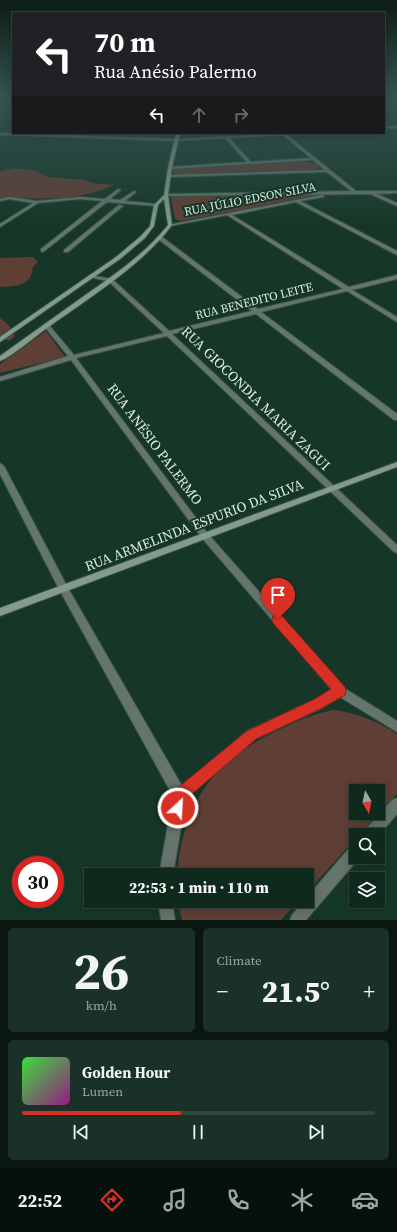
<!DOCTYPE html>
<meta charset="utf-8">
<style>
body{margin:0;font-family:"Source Serif 4",serif;background:#193126;color:#f1f3f6;height:100vh;display:flex;flex-direction:column;font-size:15px;white-space:nowrap}
*{box-sizing:border-box;margin:0}
p{font-size:13px;color:#9ca6a4}
.icon{flex:none;width:22px;height:22px;fill:none;stroke:currentColor;stroke-width:2;stroke-linecap:round;stroke-linejoin:round}
.map{position:relative;height:920px;overflow:hidden}
.drawer{display:flex;flex-direction:column;gap:8px;padding:8px;background:#091710;flex:1}
.drawer>*{flex:none}
.top-card{position:absolute;left:12px;top:12px;width:373px;height:122px;border-radius:0px;box-shadow:0 2px 10px #0003,0 0 0 1px #30453b;background:#202124;color:#fff;overflow:hidden}
.needle{width:26px;rotate:171deg}
.fabs{position:absolute;left:349px;top:784px;display:grid;gap:8px}
.fabs a{display:grid;place-items:center;width:36px;height:36px;border-radius:0px;background:#10291d;box-shadow:0 2px 10px #0003,0 0 0 1px #30453b;font-size:20px}
.speed{position:absolute;left:12px;top:856px;display:flex;gap:8px;font-size:20px;font-weight:700;text-align:center}
.speed>*{display:grid;place-content:center;width:52px;height:52px;border-radius:50%;background:#10291d;box-shadow:0 2px 10px #0003,0 0 0 1px #30453b;line-height:1}
.speed .limit{border:6px solid #d22;background:#fff;color:#111}
.pin{position:absolute;display:grid;place-items:center;width:34px;height:34px;color:#fff;margin:-41px -17px;border-radius:50% 50% 50% 0;rotate:-45deg;box-shadow:0 0 4px #0007}
.pin .icon{rotate:45deg}
.me{position:absolute;width:44px;margin:-22px;rotate:25deg;stroke-linejoin:round;filter:drop-shadow(0 0 3px #0008)}
.turn{display:flex;align-items:center;gap:14px;height:84px;padding:0 16px;font-size:18px}
.turn .icon{width:52px;height:52px;stroke-width:2.5}
.turn b{display:block;font-size:28px;line-height:34px}
.lanes{display:flex;align-items:center;height:38px;padding:0 16px;background:#0003;justify-content:center;gap:20px;direction:ltr}
.lanes .off{opacity:.35}
.big{font-size:30px;font-weight:800;line-height:1.1}
.drawer .card{flex:1;display:flex;flex-direction:column;justify-content:center;gap:6px;min-width:0;padding:0 14px;border-radius:6px;background:#193126}
.drawer .dial{align-items:center;gap:0}
.dial b{font-size:52px;line-height:1}
.song{display:flex;align-items:center;gap:12px}
.cover{width:48px;height:48px;border-radius:6px;background:linear-gradient(135deg,hsl(120 70% 55%),hsl(310 70% 35%))}
.played{height:4px;border-radius:2px;background:linear-gradient(90deg,#d93025 45%,#30453b 45%)}
.keys{display:flex;justify-content:space-around;direction:ltr}
.heat{display:flex;justify-content:space-between;align-items:center;font-size:22px;direction:ltr}
.drawer .tiles{flex:1;display:grid;gap:8px;grid-template-columns:1fr 1fr}
.card:last-child{grid-column:span 2}
.trip{position:absolute;left:84px;top:868px;width:230px;height:40px;border-radius:0px;background:#10291d;box-shadow:0 2px 10px #0003,0 0 0 1px #30453b;font-weight:800;line-height:40px;text-align:center}
.menu{display:flex;height:64px;justify-content:space-around;align-items:center;background:#06100c;color:#9ca6a4}
.menu .icon{width:28px;height:28px}
.menu .current{color:#d93025}
.menu b{font-size:18px;color:#f1f3f6}
.map>svg:first-child{display:block}
.green{fill:#5f3e35;fill-rule:evenodd}
.lines{fill:none;stroke-linecap:round;stroke-linejoin:round}
.street-casing{stroke:#355445;stroke-width:2}
.secondary-casing{stroke:#355445;stroke-width:2}
.street{fill:#65746c;fill-rule:evenodd}
.secondary{fill:#839a8d;fill-rule:evenodd}
.route{fill:#d93025;stroke:#8d1f18}
.labels{text-anchor:middle;dominant-baseline:central;stroke-width:4;stroke-linejoin:round;paint-order:stroke}
.far-street-label{font-size:12px;fill:#d8ebe0;stroke:#163727}
.street-label{font-size:14px;fill:#d8ebe0;stroke:#163727}
</style>
<div class="map">
<svg width="397" height="920" viewBox="0 0 397 920">
<rect width="100%" height="100%" fill="#163727"/>
<path class="green" d="M302,161L315,163L320,167L319,168L313,170L177,175L173,173L172,171L177,169Z
M14,168L33,170L49,177L85,180L92,183L115,185L93,193L66,198L0,199V171Z
M304,194L310,197L181,221L175,219L171,198L175,196Z
M33,257L38,262L33,267C31,287 16,286 0,287V258Z
M0,318C7,323 12,328 15,336L10,341L0,338Z
M46,331L65,357L0,373V364Z
M334,710C356,713 378,721 397,734V794L359,835H356V838L307,892V875H177C183,801 215,758 283,728C300,720 315,713 334,710ZM356,791H378V813H356Z
M177,901H298L281,920H182Z"/>
<g class="lines">
<defs>
<path id="street" d="M397,126V128L384,129V127Z
M0,133L176,139L301,133L287,135L356,191H397V193L377,194L397,203V206L370,194L164,196V195L166,194L351,191L327,172L168,177L166,176L168,175L325,170L313,160L170,169L168,168L170,167L247,162L225,138L176,141L0,135ZM283,135L311,158L251,162L229,138Z
M118,189L121,190L110,199L120,200L134,191L136,192L135,193L125,201L156,204L158,205L156,206L107,202L43,252L41,251V249L102,201L80,199L38,203L0,227V224L33,203L9,199L0,201V199L9,197L37,201L80,197L105,199Z
M322,195L324,196V197L300,201L397,251V255L296,202L232,215L349,287L397,275V279L352,290L397,317V322L347,291L261,312L397,414V420H394L256,314L172,334L397,545V553L394,552L167,336L76,358L208,534L344,688L397,721V732L340,697L322,708L255,739L186,798L173,875H159L173,796L59,589L0,474V463L4,466L68,588L182,786L247,731L314,700L332,690L202,538L71,360L0,381V377L68,356L44,326V324H48L74,355L164,333L108,281L89,277V275L112,279L169,331L252,311L158,239V237H162L258,309L343,289L227,215L170,226L168,225Z
M119,205L123,206L68,252H64V250Z
M397,798V814L378,836L363,835L365,830L392,800Z
M356,844V857H360L306,920H290L292,915L304,901H307V897L351,846Z
M158,901H172L175,920H161Z"/>
<path id="secondary" d="M176,133H180L172,168L168,195L172,225C142,266 84,301 43,331C32,339 11,357 0,361V356C28,336 56,316 84,296C114,275 145,254 168,225L164,199L158,205L154,226L145,238L120,259L0,342V337L116,257L141,236L150,226L154,205L164,195L168,168Z
M397,462V467L0,616V608Z"/>
</defs>
<use href="#street" class="street-casing"/>
<use href="#secondary" class="secondary-casing"/>
<use href="#street" class="street"/>
<use href="#secondary" class="secondary"/>
</g>
<linearGradient id="sky" x2="0" y2="1"><stop stop-color="#0c1e15"/><stop offset="0.43" stop-color="#365352"/><stop offset="1" stop-color="#365352" stop-opacity="0"/></linearGradient>
<rect width="397" height="226" fill="url(#sky)"/>
<path class="route" d="M278,615L282,616L345,687L346,691L345,695L322,708L256,739L186,799L183,813L178,815L172,813L170,808L175,790L247,731L313,700L331,689L273,623L272,619L273,616Z"/>
<g class="labels">
<g class="far-street-label">
<text transform="translate(250 199) rotate(-11)">RUA JÚLIO EDSON SILVA</text>
<text transform="translate(254 301) rotate(-14)">RUA BENEDITO LEITE</text>
</g>
<g class="street-label">
<text transform="translate(256 398) rotate(44)">RUA GIOCONDIA MARIA ZAGUI</text>
<text transform="translate(155 444) rotate(53)">RUA ANÉSIO PALERMO</text>
<text transform="translate(194 525) rotate(-21)">RUA ARMELINDA ESPURIO DA SILVA</text>
</g>
</g>
</svg>
<div class="fabs">
<a><svg class="needle" viewBox="-14 -14 28 28"><path d="M0-13l5 13h-10z" fill="#e53935"/><path d="M0 13l5-13h-10z" fill="#9ca6a4"/></svg></a>
<a><svg class="icon" aria-label="search" viewBox="0 0 24 24"><circle cx="10" cy="10" r="6"/><path d="M15 15l6 6"/></svg></a>
<a><svg class="icon" aria-label="layers" viewBox="0 0 24 24"><path d="M12 4l9 5-9 5-9-5zM3 14l9 5 9-5"/></svg></a>
</div>
<div class="speed"><div class="limit">30</div></div>
<div class="pin" style="left:278px;top:619px;background:#d93025"><svg class="icon" aria-label="arrive" viewBox="0 0 24 24"><path d="M6 21V4h12l-3 4 3 4H6"/></svg></div>
<svg class="me" style="left:178px;top:808px" viewBox="-20 -20 40 40"><circle r="17" fill="#d93025" stroke="#fff" stroke-width="3"/><path d="M0-11L8 9 0 5-8 9z" fill="#fff"/></svg>
<div class="trip">22:53 · 1 min · 110 m</div>
<div class="top-card">
<div class="turn"><svg class="icon" aria-label="left" viewBox="0 0 24 24"><path d="M17 20v-9H6M10 6l-5 5 5 5"/></svg><div><b>70 m</b>Rua Anésio Palermo</div></div>
<div class="lanes"><svg class="icon" aria-label="left" viewBox="0 0 24 24"><path d="M17 20v-9H6M10 6l-5 5 5 5"/></svg><svg class="icon off" aria-label="ahead" viewBox="0 0 24 24"><path d="M12 20V5M6 11l6-6 6 6"/></svg><svg class="icon off" aria-label="right" viewBox="0 0 24 24"><path d="M7 20v-9h11M14 6l5 5-5 5"/></svg></div>
</div>
</div>
<section class="drawer">
<div class="tiles">
<div class="card dial"><b>26</b><p>km/h</p></div>
<div class="card"><p>Climate</p>
<div class="heat"><a>−</a><b class="big">21.5°</b><a>+</a></div>
</div>
<div class="card">
<div class="song"><i class="cover"></i><div><b>Golden Hour</b><p>Lumen</p></div></div>
<div class="played"></div>
<div class="keys"><svg class="icon" aria-label="previous" viewBox="0 0 24 24"><path d="M18 5L8 12l10 7zM5 5v14"/></svg><svg class="icon" aria-label="pause" viewBox="0 0 24 24"><path d="M8 5v14M16 5v14"/></svg><svg class="icon" aria-label="next" viewBox="0 0 24 24"><path d="M6 5l10 7-10 7zM19 5v14"/></svg></div>
</div>
</div>
</section>
<nav class="menu">
<b>22:52</b>
<svg class="icon current" aria-label="directions" viewBox="0 0 24 24"><path d="M12 3l9 9-9 9-9-9zM9 14v-3h6M13 9l2 2-2 2"/></svg>
<svg class="icon" aria-label="music" viewBox="0 0 24 24"><path d="M9 18V5l10-2v13"/><circle cx="6" cy="18" r="3"/><circle cx="16" cy="16" r="3"/></svg>
<svg class="icon" aria-label="phone" viewBox="0 0 24 24"><path d="M5 4h4l2 5-3 2q2 4 5 5l2-3 5 2v4C11 20 4 13 5 4z"/></svg>
<svg class="icon" aria-label="climate" viewBox="0 0 24 24"><path d="M12 3v18M4 7l16 10M4 17L20 7"/></svg>
<svg class="icon" aria-label="car" viewBox="0 0 24 24"><path d="M5 17H2v-5l4-1 3-4h7l3 4 3 1v5h-3M9 17h6M6 11h13"/><circle cx="7" cy="17" r="2"/><circle cx="17" cy="17" r="2"/></svg>
</nav>
